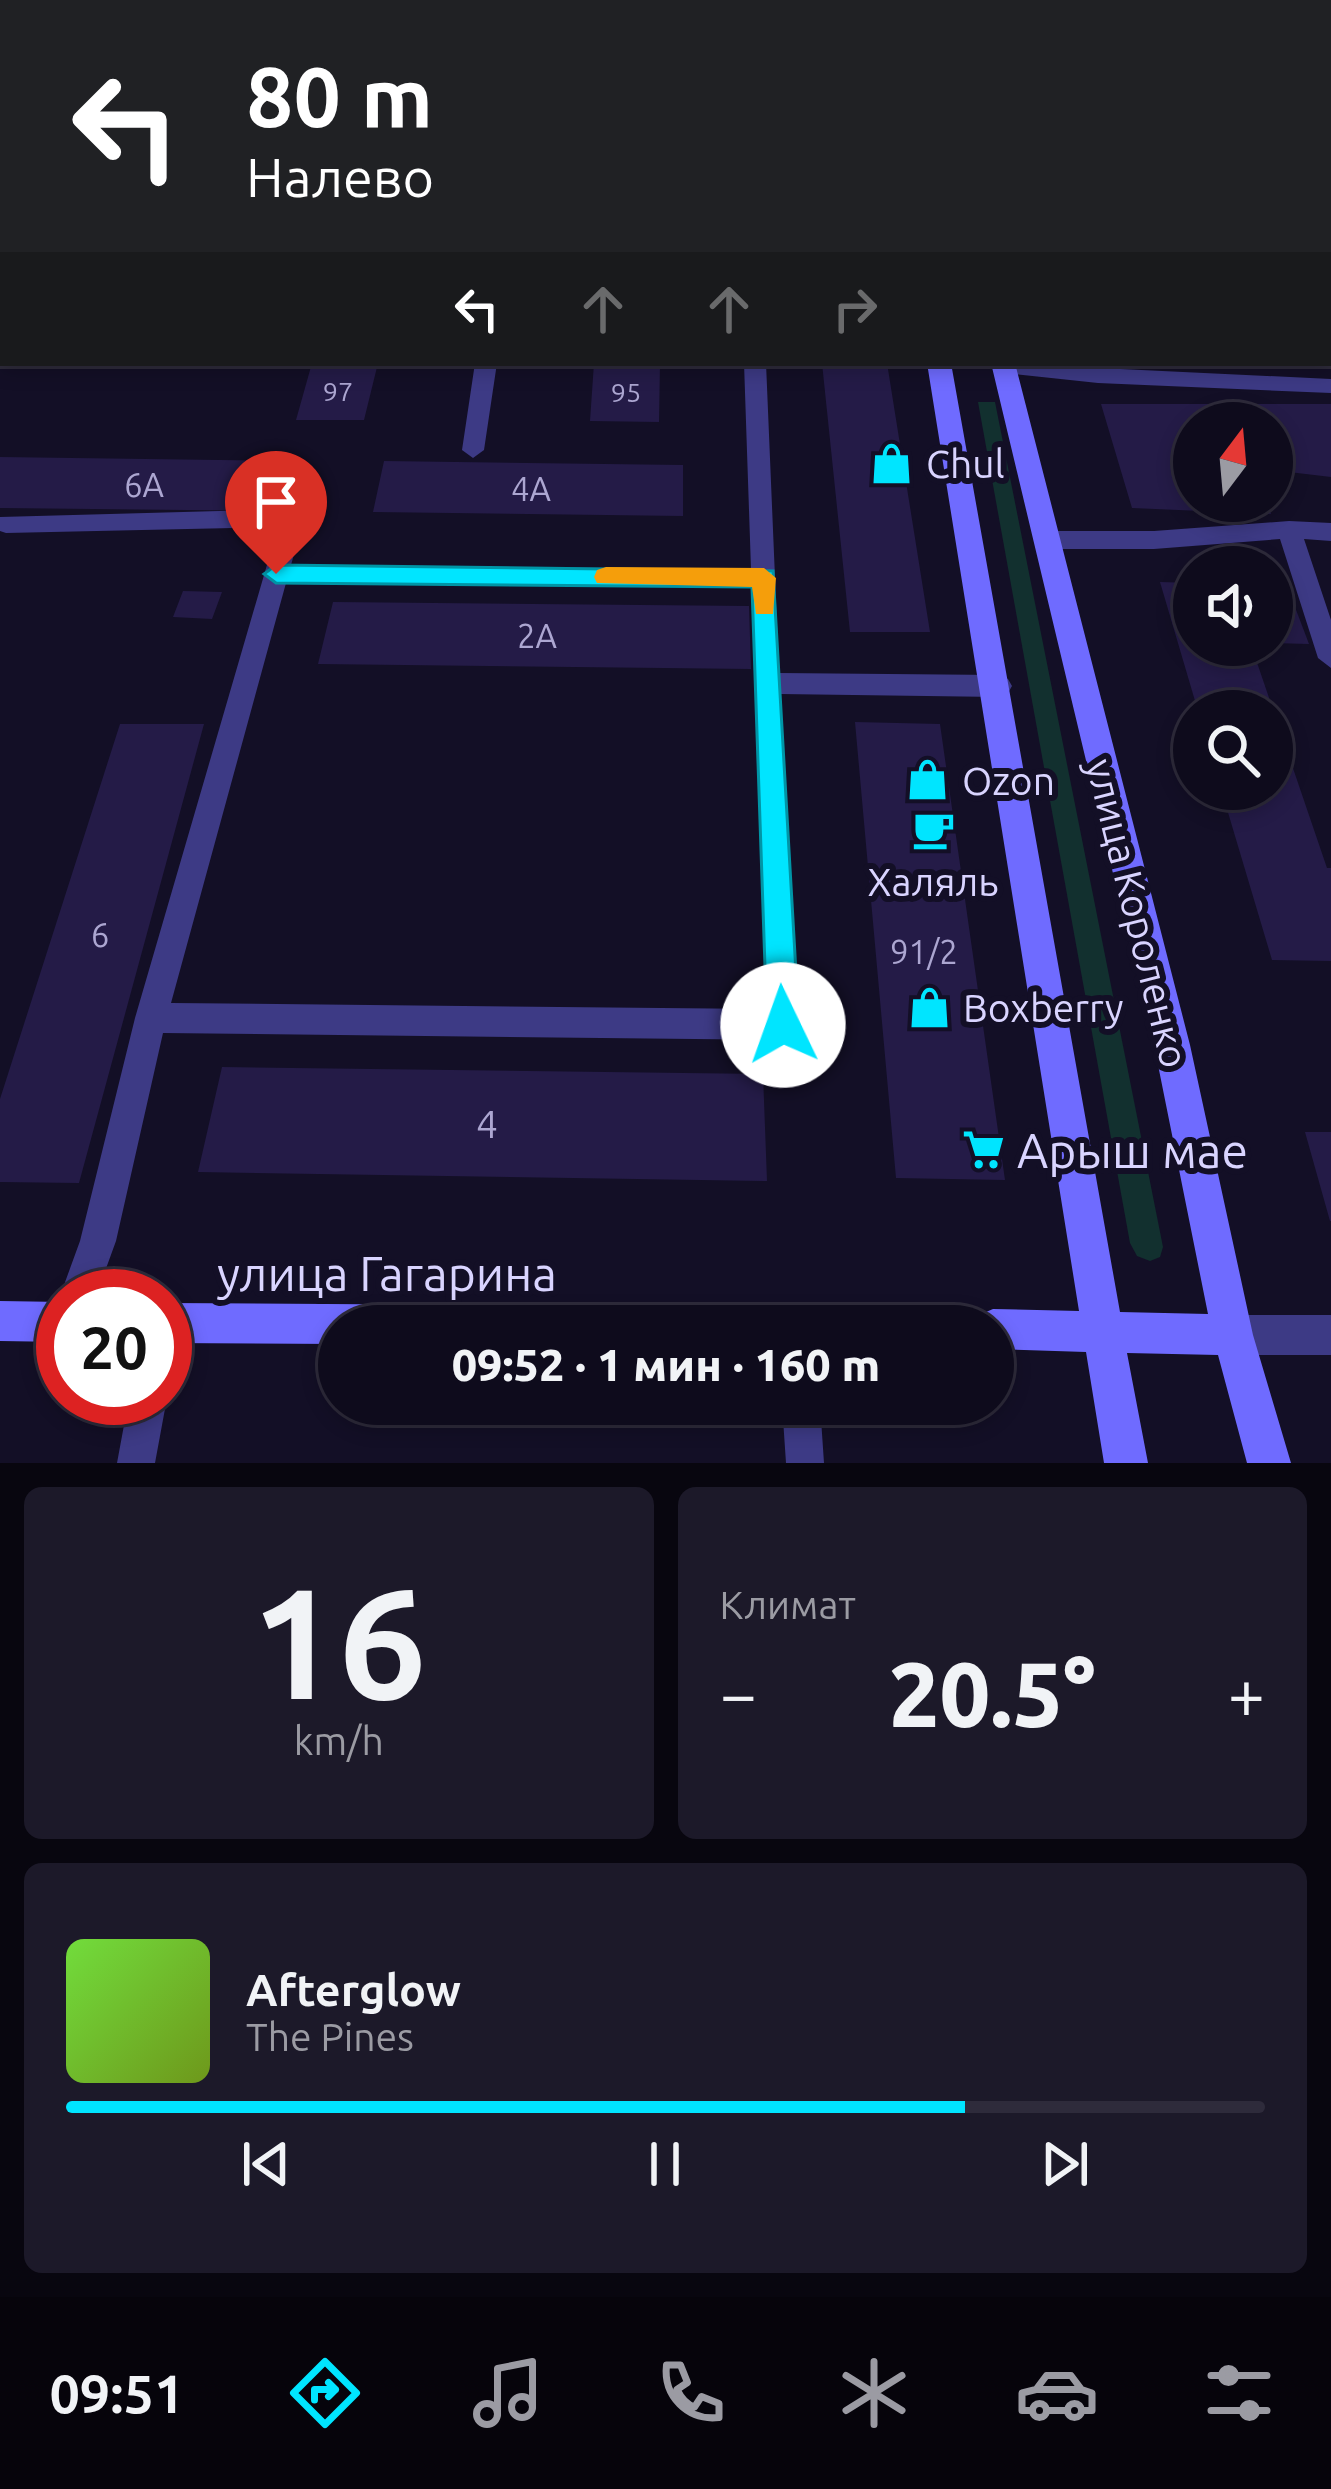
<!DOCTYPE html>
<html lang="ru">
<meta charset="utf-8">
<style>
body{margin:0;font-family:Ubuntu,sans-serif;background:#1c1929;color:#f1f3f6;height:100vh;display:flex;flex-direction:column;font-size:45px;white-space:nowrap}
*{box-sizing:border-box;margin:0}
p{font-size:39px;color:#9b9ba3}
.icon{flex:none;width:66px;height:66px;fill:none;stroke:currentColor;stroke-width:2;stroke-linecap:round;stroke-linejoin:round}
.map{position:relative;height:1463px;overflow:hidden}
.panel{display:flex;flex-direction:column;gap:24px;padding:24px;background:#08060f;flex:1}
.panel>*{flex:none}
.top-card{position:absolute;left:0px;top:0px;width:1332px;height:366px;box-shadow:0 6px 18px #0003,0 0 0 3px #2e2b3b;background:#202124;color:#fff;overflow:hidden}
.needle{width:78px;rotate:16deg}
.tools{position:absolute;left:1173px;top:402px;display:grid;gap:24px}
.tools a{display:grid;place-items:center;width:120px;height:120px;border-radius:50%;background:#0e0b1c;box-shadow:0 6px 18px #0003,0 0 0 3px #2e2b3b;font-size:60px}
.speed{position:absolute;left:36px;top:1269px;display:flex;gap:24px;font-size:60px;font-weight:700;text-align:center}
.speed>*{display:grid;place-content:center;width:156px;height:156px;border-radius:50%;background:#0e0b1c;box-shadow:0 6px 18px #0003,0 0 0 3px #2e2b3b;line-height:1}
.speed .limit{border:18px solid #d22;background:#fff;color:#111}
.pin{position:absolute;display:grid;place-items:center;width:102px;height:102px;color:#fff;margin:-123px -51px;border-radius:50% 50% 50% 0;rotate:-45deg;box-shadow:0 0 12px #0007}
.pin .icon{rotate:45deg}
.me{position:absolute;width:132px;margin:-66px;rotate:357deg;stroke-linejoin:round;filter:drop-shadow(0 0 9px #0008)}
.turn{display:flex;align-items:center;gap:42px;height:252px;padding:0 48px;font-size:54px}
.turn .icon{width:156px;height:156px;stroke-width:2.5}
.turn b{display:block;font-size:84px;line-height:102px}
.lanes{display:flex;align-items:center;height:114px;padding:0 48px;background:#0003;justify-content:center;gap:60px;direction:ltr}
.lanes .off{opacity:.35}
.big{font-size:90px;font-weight:800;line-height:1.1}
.panel .card{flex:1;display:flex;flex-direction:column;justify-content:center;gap:18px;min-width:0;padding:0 42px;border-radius:18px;background:#1c1929}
.panel .dial{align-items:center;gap:0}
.dial b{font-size:156px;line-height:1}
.song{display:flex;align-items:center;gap:36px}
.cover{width:144px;height:144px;border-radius:18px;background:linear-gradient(135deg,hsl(100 70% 55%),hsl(80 70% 35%))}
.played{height:12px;border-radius:6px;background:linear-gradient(90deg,#00e5ff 75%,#2e2b3b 75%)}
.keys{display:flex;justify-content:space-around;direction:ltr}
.heat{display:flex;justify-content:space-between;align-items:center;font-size:66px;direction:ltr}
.panel .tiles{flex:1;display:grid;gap:24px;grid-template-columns:1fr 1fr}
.card:last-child{grid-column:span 2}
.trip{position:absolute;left:318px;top:1305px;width:696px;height:120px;border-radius:60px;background:#0e0b1c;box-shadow:0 6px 18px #0003,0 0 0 3px #2e2b3b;font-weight:800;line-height:120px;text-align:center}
.dock{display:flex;height:192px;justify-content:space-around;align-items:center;background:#06040b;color:#9b9ba3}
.dock .icon{width:84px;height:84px}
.dock .selected{color:#00e5ff}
.dock b{font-size:54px;color:#f1f3f6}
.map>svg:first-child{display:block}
.green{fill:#12302f}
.building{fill:#241b47}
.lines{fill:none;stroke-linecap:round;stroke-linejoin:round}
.lane{fill:#3d3a85;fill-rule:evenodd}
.street{fill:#3d3a85;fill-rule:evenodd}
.secondary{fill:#6f6bff;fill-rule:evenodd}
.route{fill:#00e5ff;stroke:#0095a6;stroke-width:3}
.slow{fill:#f59e0b}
.labels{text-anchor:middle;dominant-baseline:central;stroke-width:12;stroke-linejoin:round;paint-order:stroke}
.far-number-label{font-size:27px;fill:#aca6d1}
.number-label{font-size:33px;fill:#aca6d1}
.poi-label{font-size:39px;fill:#d9d4ff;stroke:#130f26;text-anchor:start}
.street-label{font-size:39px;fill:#d9d4ff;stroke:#130f26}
.near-number-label{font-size:39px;fill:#aca6d1}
.near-poi-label{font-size:48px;fill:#d9d4ff;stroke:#130f26;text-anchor:start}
.near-street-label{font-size:48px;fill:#d9d4ff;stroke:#130f26}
</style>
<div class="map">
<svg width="1331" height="1463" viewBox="0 0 1331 1463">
<rect width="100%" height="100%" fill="#130f26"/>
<path class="green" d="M978,402H995L1163,1247L1160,1257L1150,1261L1137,1256L1130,1243Z"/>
<path class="building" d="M312,363H378L364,420H296Z
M594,363H660L659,422L590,421Z
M822,363H887L930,632H850Z
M1101,404H1331V477L1272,470V423H1194V501H1268L1271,514L1132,508Z
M0,457L294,461L280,511L0,508Z
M384,461L683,465V516L373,512Z
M1160,582L1194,583V645H1251L1327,868H1331V961L1272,960L1221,789H1272V711H1198Z
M1272,585L1287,586L1309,644L1272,643Z
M183,591L222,592L212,619L173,617Z
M333,602L749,606L751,669L318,664Z
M855,722L940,724L1005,1180L896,1178Z
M120,724H204L79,1183L0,1182V1099Z
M222,1067L763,1074L767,1181L198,1172Z
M1305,1132H1331V1221H1330Z"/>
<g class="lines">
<path class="lane" d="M288,0H304L287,3Z
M362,0H378L361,3Z
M615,0H747L749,2L617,3Z
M0,242H3V254H0Z
M475,363H497L484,450L473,458L462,450Z
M744,363H766L779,673L999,675L1008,679L1012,686L1008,693L999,697L780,694L799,1025L794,1036L783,1040L163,1033L116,1241L96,1296H63V1303L60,1296L80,1241L135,1018L278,527L6,533L0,531V517L292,509L304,518L291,565L751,569ZM286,583L752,587L766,1009L171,1003Z
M994,363L1331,379V393L1098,383L1003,373L996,371Z
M1289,521L1331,523V541L1304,539L1331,620V668L1318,658L1280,539L1154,549H1046L1034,540L1046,531H1154Z
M165,1393L167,1398L155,1463H117L129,1398H165Z
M782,1404H820L824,1463H786Z"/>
<path class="street" d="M1233,1315H1331V1355H1233L1219,1349L1213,1335L1219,1321Z"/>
<path class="secondary" d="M871,0H887V3H871Z
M914,0H930V3H914Z
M927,363H951L1120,1312L1208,1314L1154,1045L991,363H1015L1190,1045L1253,1335L1291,1463H1247L1218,1355L1127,1353L1148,1463H1104L1086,1352L993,1349V1326H974L979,1315L993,1309L1079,1311Z
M0,1301L63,1302V1342L0,1341Z
M165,1303L609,1306L623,1312L629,1326H339V1344L165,1343Z"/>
</g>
<path class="route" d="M276,565L773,571L799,1025L794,1036L783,1041L772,1036L767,1025L752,587L276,583L264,574Z"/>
<path class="slow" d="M606,567L764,568L776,578L773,614H756L752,587L597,583L594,577L597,570Z"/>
<defs>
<symbol id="shop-bare" viewBox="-9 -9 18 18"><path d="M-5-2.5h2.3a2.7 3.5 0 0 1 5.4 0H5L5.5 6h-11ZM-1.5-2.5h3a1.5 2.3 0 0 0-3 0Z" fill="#00e5ff" stroke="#130f26" stroke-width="2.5" paint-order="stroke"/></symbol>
<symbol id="cafe-bare" viewBox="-9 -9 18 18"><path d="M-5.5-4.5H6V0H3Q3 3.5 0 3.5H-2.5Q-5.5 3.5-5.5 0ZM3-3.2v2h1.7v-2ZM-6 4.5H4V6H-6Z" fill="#00e5ff" stroke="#130f26" stroke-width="2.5" paint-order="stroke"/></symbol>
<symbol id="supermarket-bare" viewBox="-9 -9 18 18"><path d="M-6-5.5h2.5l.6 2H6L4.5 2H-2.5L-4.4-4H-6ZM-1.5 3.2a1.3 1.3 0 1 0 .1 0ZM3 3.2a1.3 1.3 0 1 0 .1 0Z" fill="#00e5ff" stroke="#130f26" stroke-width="2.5" paint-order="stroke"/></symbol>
</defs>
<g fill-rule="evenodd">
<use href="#shop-bare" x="862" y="434" width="59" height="59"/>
<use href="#shop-bare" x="898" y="750" width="59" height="59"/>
<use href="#cafe-bare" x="904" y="800" width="59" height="59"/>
<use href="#shop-bare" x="900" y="978" width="59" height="59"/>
<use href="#supermarket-bare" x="954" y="1120" width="59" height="59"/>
</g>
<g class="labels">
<g class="far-number-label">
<text x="338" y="391">97</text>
<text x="626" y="392">95</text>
</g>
<g class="number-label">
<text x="144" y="484">6А</text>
<text x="531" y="488">4А</text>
<text x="537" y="635">2А</text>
<text x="100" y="934">6</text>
<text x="924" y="951">91/2</text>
</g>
<g class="poi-label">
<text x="926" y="463">Chul</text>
<text x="962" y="780">Ozon</text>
<text x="933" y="881" text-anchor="middle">Халяль</text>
<text x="963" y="1007">Boxberry</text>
</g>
<g class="street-label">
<text transform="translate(1138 913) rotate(76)">улица Короленко</text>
</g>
<g class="near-number-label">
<text x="487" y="1123">4</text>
</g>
<g class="near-poi-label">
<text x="1017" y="1150">Арыш мае</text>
</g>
<g class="near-street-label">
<text x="387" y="1273">улица Гагарина</text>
</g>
</g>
</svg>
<div class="tools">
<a><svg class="needle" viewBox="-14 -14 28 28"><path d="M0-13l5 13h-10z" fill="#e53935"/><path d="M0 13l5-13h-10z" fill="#9b9ba3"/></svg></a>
<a><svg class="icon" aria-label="sound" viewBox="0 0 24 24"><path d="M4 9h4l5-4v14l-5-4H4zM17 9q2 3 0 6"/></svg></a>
<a><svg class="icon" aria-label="search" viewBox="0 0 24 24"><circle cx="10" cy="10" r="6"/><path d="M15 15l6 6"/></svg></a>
</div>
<div class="speed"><div class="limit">20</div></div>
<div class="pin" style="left:276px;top:574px;background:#d93025"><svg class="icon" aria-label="arrive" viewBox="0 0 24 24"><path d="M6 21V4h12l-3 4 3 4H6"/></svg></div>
<svg class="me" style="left:783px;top:1025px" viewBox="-20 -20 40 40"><circle r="19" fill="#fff"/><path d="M0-13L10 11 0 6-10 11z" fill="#00e5ff"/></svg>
<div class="trip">09:52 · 1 мин · 160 m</div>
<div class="top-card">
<div class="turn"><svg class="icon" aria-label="left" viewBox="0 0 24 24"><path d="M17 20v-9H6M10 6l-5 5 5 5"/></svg><div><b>80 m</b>Налево</div></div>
<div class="lanes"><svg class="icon" aria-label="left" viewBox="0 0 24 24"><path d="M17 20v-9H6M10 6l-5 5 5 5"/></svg><svg class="icon off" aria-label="ahead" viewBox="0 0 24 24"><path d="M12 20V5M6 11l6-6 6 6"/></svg><svg class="icon off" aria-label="ahead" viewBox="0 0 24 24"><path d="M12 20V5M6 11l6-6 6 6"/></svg><svg class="icon off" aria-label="right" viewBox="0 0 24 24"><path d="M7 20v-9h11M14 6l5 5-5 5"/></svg></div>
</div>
</div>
<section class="panel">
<div class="tiles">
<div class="card dial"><b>16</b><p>km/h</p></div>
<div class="card"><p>Климат</p>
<div class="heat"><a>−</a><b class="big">20.5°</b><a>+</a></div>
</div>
<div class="card">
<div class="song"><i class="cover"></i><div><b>Afterglow</b><p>The Pines</p></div></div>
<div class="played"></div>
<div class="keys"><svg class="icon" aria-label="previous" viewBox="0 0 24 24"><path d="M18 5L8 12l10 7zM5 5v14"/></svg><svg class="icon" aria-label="pause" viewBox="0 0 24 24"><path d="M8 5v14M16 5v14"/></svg><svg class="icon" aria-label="next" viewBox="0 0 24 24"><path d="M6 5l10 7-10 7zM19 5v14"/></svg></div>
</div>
</div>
</section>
<nav class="dock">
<b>09:51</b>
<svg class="icon selected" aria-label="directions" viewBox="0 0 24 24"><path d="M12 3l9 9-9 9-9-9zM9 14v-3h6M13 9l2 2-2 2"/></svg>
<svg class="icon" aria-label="music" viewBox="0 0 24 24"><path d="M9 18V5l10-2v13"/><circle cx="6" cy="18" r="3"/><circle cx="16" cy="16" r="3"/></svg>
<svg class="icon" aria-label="phone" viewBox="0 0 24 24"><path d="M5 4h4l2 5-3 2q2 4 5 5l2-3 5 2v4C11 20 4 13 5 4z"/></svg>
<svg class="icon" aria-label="climate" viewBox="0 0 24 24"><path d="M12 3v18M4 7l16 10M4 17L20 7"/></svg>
<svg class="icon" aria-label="car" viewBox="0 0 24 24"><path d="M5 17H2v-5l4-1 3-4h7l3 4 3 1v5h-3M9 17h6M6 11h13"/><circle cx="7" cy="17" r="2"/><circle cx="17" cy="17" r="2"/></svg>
<svg class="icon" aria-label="filters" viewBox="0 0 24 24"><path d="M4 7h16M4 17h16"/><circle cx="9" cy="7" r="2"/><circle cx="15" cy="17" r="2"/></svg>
</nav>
